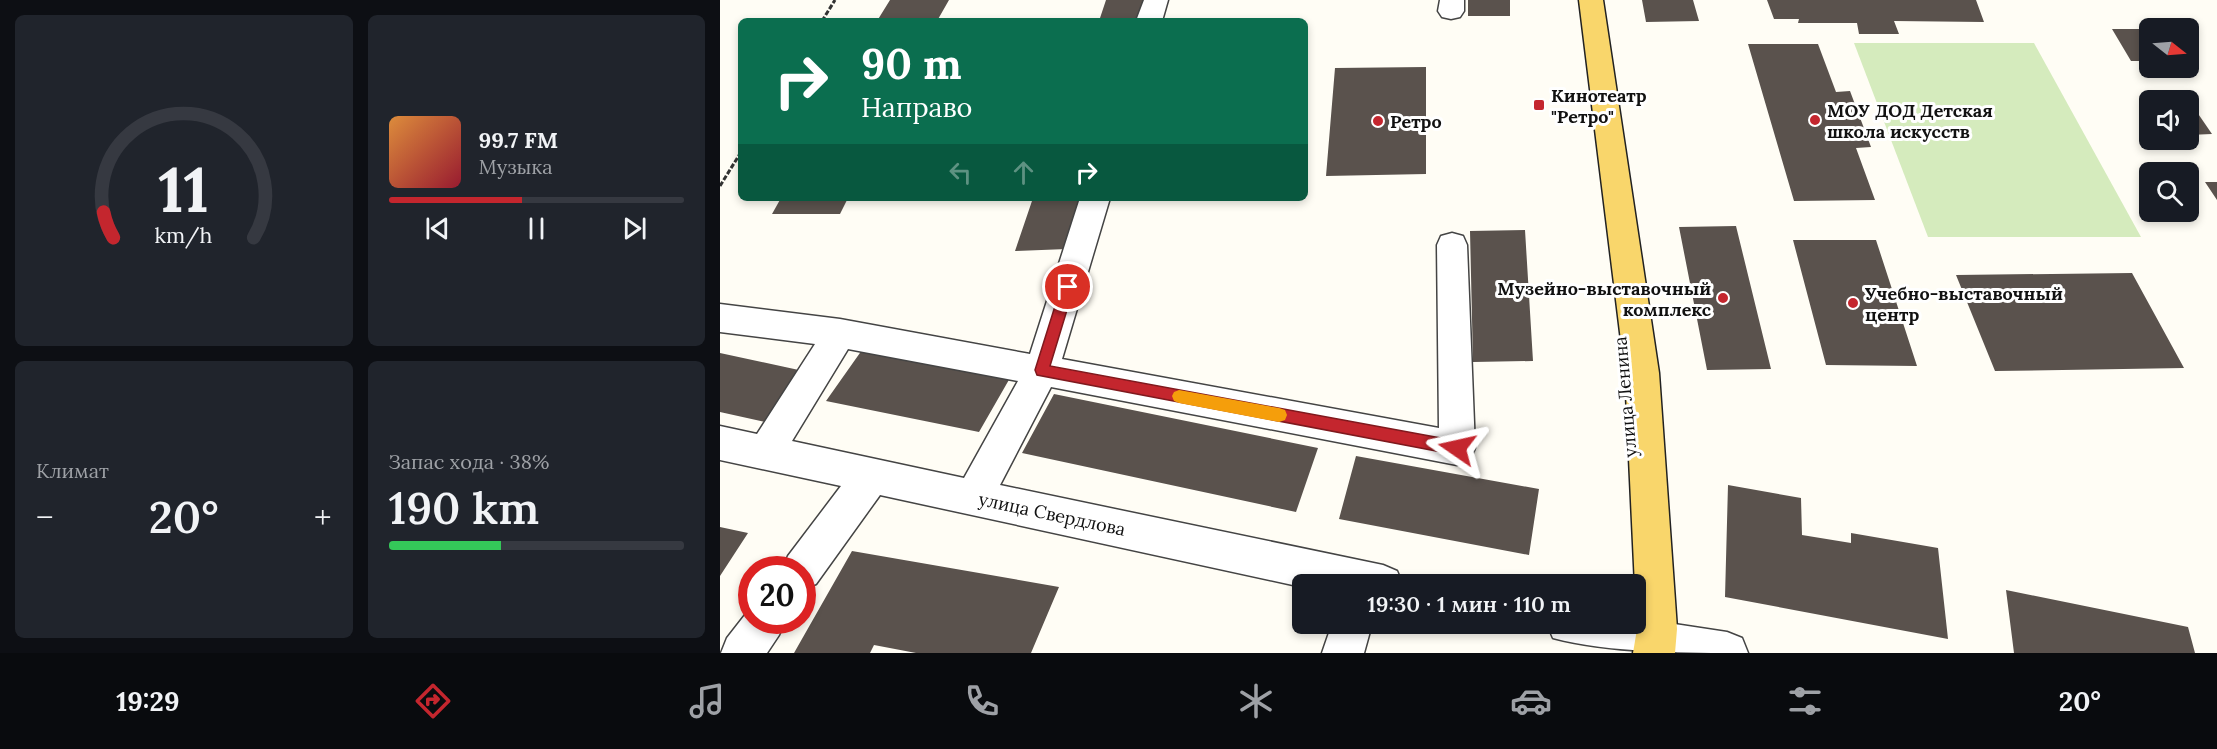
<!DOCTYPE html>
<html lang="ru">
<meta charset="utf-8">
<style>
body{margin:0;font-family:Lora,serif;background:#20242c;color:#f1f3f6;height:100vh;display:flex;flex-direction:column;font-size:22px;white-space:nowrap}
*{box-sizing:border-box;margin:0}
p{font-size:20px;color:#9ea1a6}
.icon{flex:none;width:33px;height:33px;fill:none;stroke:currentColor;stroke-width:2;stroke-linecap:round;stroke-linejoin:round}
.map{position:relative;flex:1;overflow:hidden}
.details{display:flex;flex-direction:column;gap:15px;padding:15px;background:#0d0f14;width:720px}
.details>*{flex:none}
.banner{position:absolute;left:18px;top:18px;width:570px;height:183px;border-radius:9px;box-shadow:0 3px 9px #0003;background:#0b6e4f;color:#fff;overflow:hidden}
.needle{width:39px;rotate:107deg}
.buttons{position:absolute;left:1419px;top:18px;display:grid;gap:12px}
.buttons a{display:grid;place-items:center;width:60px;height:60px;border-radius:9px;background:#171b24;box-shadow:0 3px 9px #0003;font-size:30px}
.speed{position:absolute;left:18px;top:556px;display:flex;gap:12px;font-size:30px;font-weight:700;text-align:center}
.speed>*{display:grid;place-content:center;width:78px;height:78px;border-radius:50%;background:#171b24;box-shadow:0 3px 9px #0003;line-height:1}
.speed .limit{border:9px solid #d22;background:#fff;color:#111}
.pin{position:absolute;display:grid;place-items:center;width:51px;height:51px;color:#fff;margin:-26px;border:3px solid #fff;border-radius:50%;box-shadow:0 2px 6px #0007}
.me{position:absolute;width:66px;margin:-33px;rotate:281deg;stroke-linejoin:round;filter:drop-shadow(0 0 4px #0008)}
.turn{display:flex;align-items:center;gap:21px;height:126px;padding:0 24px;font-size:27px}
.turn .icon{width:78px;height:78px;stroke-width:2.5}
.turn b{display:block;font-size:42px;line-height:51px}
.lanes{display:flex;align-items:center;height:57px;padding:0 24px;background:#0003;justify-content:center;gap:30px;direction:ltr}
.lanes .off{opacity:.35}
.big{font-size:45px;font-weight:600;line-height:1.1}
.details .tile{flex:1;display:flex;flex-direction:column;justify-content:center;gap:9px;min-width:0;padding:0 21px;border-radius:9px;background:#20242c}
.details .dial{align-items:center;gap:0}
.dial svg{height:156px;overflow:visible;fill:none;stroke:#363941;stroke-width:7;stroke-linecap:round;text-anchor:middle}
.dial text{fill:#f1f3f6;stroke:none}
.song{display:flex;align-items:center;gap:18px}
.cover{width:72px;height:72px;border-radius:9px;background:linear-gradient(135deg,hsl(30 70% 55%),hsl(350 70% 35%))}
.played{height:6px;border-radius:3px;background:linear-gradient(90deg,#c4262e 45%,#363941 45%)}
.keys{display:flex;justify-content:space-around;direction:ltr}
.heat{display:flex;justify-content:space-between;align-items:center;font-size:33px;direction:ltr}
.charge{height:9px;border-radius:4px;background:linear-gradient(90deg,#34c759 38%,#363941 0)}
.details .tiles{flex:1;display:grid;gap:15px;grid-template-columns:repeat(2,1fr)}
.trip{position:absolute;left:572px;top:574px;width:354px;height:60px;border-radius:9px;background:#171b24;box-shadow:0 3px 9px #0003;font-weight:600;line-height:60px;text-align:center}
.tab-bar{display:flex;height:96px;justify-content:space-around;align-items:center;background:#090b0e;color:#9ea1a6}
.tab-bar .icon{width:42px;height:42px}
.tab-bar .active{color:#c4262e}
.tab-bar b{font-size:27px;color:#f1f3f6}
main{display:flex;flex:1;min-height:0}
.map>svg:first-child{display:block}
.green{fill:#d5ebbd}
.building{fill:#5a524d}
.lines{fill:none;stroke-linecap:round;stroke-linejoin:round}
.minor-casing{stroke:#444;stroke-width:3}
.major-casing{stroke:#222;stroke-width:3}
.path{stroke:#333;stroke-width:3;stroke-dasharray:5 2;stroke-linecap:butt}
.minor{fill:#fff;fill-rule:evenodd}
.major{fill:#f9d66b;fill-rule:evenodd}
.route{fill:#c4262e;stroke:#7f191e;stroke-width:1.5}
.slow{fill:#f59e0b}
.poi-dot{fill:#c4262e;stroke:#fff;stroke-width:2}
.labels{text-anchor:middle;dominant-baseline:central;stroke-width:6;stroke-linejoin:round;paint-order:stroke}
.poi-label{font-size:18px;font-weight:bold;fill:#111;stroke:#fff;text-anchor:start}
.street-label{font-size:18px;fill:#111;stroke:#fff}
</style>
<main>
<section class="details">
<div class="tiles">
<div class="tile dial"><svg viewBox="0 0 100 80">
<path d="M14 69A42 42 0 1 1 86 69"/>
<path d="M14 69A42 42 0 0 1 9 56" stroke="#c4262e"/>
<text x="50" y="56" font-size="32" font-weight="700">11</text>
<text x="50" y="72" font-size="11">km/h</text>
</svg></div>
<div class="tile">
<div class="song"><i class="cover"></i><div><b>99.7 FM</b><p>Музыка</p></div></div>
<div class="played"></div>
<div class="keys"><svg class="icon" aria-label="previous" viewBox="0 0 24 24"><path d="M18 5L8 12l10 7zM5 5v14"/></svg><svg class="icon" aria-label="pause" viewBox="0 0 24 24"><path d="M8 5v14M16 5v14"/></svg><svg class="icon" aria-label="next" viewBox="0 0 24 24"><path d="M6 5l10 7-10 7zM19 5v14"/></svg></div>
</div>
<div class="tile"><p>Климат</p>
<div class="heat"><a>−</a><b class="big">20°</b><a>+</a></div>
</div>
<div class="tile"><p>Запас хода · 38%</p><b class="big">190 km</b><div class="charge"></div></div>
</div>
</section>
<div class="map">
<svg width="1497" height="653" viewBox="0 0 1497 653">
<rect width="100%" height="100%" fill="#fffdf5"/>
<path class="green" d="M1134,43H1314L1421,237H1208Z"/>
<path class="building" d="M170,0H229L217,21H157Z
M386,0H426L419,21H379Z
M748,0H790V16H748Z
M922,0H973L979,21L926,22Z
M1047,0H1256L1264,22L1174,21L1179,34H1139L1137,23H1078L1079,19H1054Z
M1392,29H1426L1430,35V61H1411Z
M1028,44H1098L1116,92L1130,91L1151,147L1136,148L1155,200L1074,201Z
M706,67V174L606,176L615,68Z
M1468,102H1470L1492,134L1468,135Z
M1485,182H1497V200Z
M61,198H128L120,214H52Z
M313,198H362L347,249L295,251Z
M1016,226L1051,369L987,370L959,227Z
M805,230L813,361L753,362L750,231Z
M1073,240H1156L1197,366L1106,365Z
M1412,273L1464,368L1275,371L1236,275Z
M142,350L290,378L259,432L106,401Z
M0,353L88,372L50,423L0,412Z
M334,394L598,448L576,512L302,453Z
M636,456L819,489L809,555L619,519Z
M1008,485L1081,498L1082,535L1131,543V533L1218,548L1228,639L1005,597Z
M0,527L28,533L0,576Z
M132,551L339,587L311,653H196L154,645L150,653H74Z
M1286,590L1468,627L1475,653H1294Z"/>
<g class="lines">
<defs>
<path id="minor" d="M424,0H448L442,21H416Z
M720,0H744V11L740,17L731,19L722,17L718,11Z
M360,198H390L342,359L719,428L717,245L721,236L732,233L743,236L747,245L755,448L750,460L737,465L331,387L280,485L663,565L677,571L683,585H582V587L160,495L96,584L82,589V570H62L68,556L121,486L0,460V426L37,434L95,344L0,332V304L120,319L310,354ZM128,349L298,381L244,478L72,441Z
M32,606V621H65L59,635L47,653H1L7,638Z
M915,618L1007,632L1022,638L1028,653C966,653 890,653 833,638L827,624H915Z
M612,624H652L644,653H602Z"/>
<path id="major" d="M859,0H883L939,373L957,629L955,653H913L917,629L905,373Z"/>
</defs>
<use href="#minor" class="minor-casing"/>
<use href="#major" class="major-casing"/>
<path class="path" d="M102,21L115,0
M0,186L21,152"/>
<use href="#minor" class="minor"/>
<use href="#major" class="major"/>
</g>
<path class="route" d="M348,282L354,287L330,366L737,441L742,443L744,448L742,453L737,455L317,375L315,370L341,287Z"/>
<path class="slow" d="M459,390L559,408L565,410L567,415L565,420L559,422L459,403L454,401L452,396L454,392Z"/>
<g class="poi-dot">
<rect x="813" y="99" width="12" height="12" rx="3"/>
<circle cx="1095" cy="120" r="6"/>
<circle cx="658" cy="121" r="6"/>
<circle cx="1003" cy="298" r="6"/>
<circle cx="1133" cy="303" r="6"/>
</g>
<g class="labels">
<g class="poi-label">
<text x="831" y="95">Кинотеатр<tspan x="831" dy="21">"Ретро"</tspan></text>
<text x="1107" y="110">МОУ ДОД Детская<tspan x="1107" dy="21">школа искусств</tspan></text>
<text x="670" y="121">Ретро</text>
<text x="991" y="288" text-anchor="end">Музейно-выставочный<tspan x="991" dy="21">комплекс</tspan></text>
<text x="1145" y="293">Учебно-выставочный<tspan x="1145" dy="21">центр</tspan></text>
</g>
<g class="street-label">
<text transform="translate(905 397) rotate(-95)">улица Ленина</text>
<text transform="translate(332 514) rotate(12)">улица Свердлова</text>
</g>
</g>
</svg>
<div class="buttons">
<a><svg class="needle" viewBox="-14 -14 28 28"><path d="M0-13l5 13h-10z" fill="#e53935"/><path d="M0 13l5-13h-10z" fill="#9ea1a6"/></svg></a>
<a><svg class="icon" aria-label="sound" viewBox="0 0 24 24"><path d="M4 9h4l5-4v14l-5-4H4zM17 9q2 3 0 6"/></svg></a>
<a><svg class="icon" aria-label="search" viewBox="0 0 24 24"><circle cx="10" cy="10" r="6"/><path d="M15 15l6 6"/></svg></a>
</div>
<div class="speed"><div class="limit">20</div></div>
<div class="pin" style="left:348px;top:287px;background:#d93025"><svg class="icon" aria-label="arrive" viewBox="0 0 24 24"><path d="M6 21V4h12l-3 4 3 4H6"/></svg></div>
<svg class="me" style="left:737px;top:448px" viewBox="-20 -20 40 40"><path d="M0-17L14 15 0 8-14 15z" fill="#c4262e" stroke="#fff" stroke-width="4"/></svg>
<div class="trip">19:30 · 1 мин · 110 m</div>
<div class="banner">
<div class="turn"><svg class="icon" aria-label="right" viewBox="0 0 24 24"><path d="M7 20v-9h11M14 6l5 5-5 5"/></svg><div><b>90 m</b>Направо</div></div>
<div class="lanes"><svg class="icon off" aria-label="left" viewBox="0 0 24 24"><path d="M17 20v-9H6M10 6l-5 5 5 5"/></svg><svg class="icon off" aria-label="ahead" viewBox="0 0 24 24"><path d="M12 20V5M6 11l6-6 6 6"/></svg><svg class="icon" aria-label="right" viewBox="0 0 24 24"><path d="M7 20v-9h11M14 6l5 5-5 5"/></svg></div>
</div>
</div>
</main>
<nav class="tab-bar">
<b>19:29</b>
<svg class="icon active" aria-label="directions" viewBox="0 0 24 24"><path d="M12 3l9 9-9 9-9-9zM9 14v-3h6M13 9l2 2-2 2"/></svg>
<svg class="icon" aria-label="music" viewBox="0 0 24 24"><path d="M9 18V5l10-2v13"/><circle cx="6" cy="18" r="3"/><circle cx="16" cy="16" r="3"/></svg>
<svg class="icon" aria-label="phone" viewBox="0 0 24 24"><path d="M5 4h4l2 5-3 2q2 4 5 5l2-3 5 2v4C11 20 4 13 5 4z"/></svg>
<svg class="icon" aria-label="climate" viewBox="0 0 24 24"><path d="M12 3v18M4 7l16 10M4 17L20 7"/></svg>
<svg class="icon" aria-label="car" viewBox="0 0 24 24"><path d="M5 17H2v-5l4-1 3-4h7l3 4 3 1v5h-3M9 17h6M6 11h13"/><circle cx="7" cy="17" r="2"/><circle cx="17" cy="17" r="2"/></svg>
<svg class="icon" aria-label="filters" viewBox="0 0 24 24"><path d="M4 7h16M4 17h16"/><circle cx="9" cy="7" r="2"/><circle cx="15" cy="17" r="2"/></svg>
<b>20°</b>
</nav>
